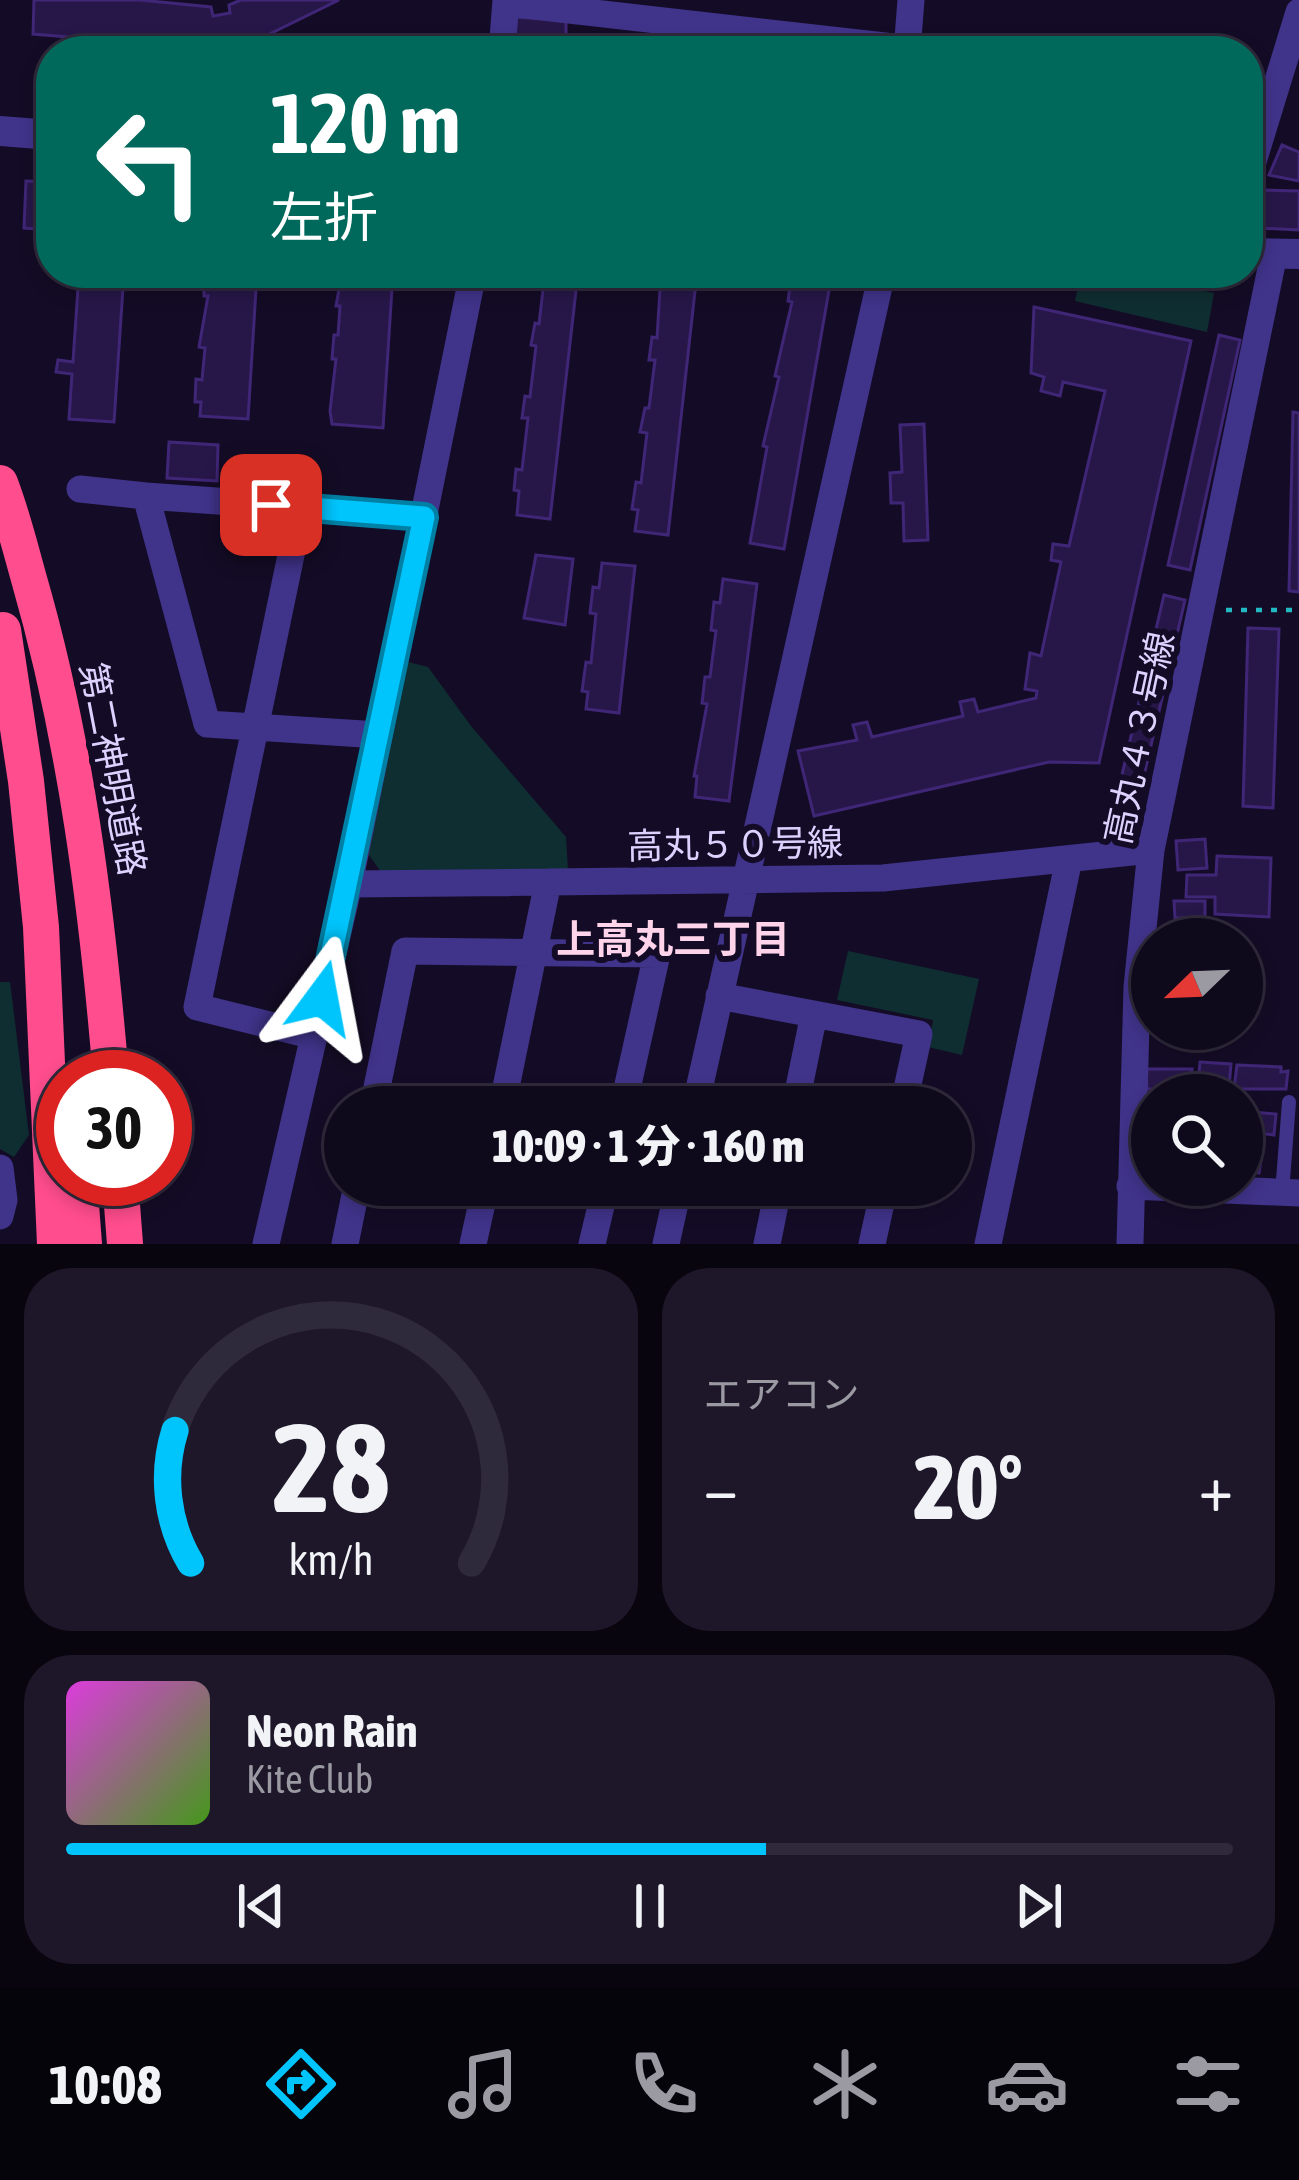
<!DOCTYPE html>
<html lang="ja">
<meta charset="utf-8">
<style>
body{margin:0;font-family:"Asap Condensed","Noto Sans JP",sans-serif;background:#1d1729;color:#f1f3f6;height:100vh;display:flex;flex-direction:column;font-size:45px;white-space:nowrap}
*{box-sizing:border-box;margin:0}
p{font-size:39px;color:#9b9aa3}
.icon{flex:none;width:66px;height:66px;fill:none;stroke:currentColor;stroke-width:2;stroke-linecap:round;stroke-linejoin:round}
.map{position:relative;height:1244px;overflow:hidden}
.panel{display:flex;flex-direction:column;gap:24px;padding:24px;background:#08050f;flex:1}
.panel>*{flex:none}
.top-card{position:absolute;left:36px;top:36px;width:1227px;height:252px;border-radius:48px;box-shadow:0 6px 18px #0003,0 0 0 3px #2f2a3b;background:#00695c;color:#fff;overflow:hidden}
.needle{width:78px;rotate:247deg}
.tools{position:absolute;left:1131px;top:918px;display:grid;gap:24px}
.tools a{display:grid;place-items:center;width:132px;height:132px;border-radius:50%;background:#0f091c;box-shadow:0 6px 18px #0003,0 0 0 3px #2f2a3b;font-size:60px}
.speed{position:absolute;left:36px;top:1050px;display:flex;gap:24px;font-size:60px;font-weight:700;text-align:center}
.speed>*{display:grid;place-content:center;width:156px;height:156px;border-radius:50%;background:#0f091c;box-shadow:0 6px 18px #0003,0 0 0 3px #2f2a3b;line-height:1}
.speed .limit{border:18px solid #d22;background:#fff;color:#111}
.pin{position:absolute;display:grid;place-items:center;width:102px;height:102px;color:#fff;margin:-51px;border-radius:24px;box-shadow:0 6px 18px #0006}
.me{position:absolute;width:132px;margin:-66px;rotate:13deg;stroke-linejoin:round;filter:drop-shadow(0 0 9px #0008)}
.turn{display:flex;align-items:center;gap:42px;height:252px;padding:0 36px;font-size:54px}
.turn .icon{width:156px;height:156px;stroke-width:2.5}
.turn b{display:block;font-size:84px;line-height:102px}
.big{font-size:90px;font-weight:800;line-height:1.1}
.panel .tile{flex:1;display:flex;flex-direction:column;justify-content:center;gap:18px;min-width:0;padding:0 42px;border-radius:48px;background:#1d1729}
.panel .dial{align-items:center;gap:0}
.dial svg{height:312px;overflow:visible;fill:none;stroke:#2f2a3b;stroke-width:7;stroke-linecap:round;text-anchor:middle}
.dial text{fill:#f1f3f6;stroke:none}
.song{display:flex;align-items:center;gap:36px}
.cover{width:144px;height:144px;border-radius:18px;background:linear-gradient(135deg,hsl(300 70% 55%),hsl(100 70% 35%))}
.played{height:12px;border-radius:6px;background:linear-gradient(90deg,#00c5fd 60%,#2f2a3b 60%)}
.keys{display:flex;justify-content:space-around;direction:ltr}
.heat{display:flex;justify-content:space-between;align-items:center;font-size:66px;direction:ltr}
.panel .tiles{flex:1;display:grid;gap:24px;grid-template-columns:1fr 1fr}
.tile:last-child{grid-column:span 2}
.trip{position:absolute;left:324px;top:1086px;width:648px;height:120px;border-radius:60px;background:#0f091c;box-shadow:0 6px 18px #0003,0 0 0 3px #2f2a3b;font-weight:800;line-height:120px;text-align:center}
.menu{display:flex;height:192px;justify-content:space-around;align-items:center;background:#06040b;color:#9b9aa3}
.menu .icon{width:84px;height:84px}
.menu .selected{color:#00c5fd}
.menu b{font-size:54px;color:#f1f3f6}
.map>svg:first-child{display:block}
.green{fill:#0f2e31}
.building{fill:#271749;stroke:#402677;stroke-width:3}
.lines{fill:none;stroke-linecap:round;stroke-linejoin:round}
.path{stroke:#23b9c2;stroke-width:4.5;stroke-dasharray:6 9;stroke-linecap:butt}
.service{stroke:#40338a;stroke-width:14}
.minor{stroke:#40338a;stroke-width:27}
.tertiary{stroke:#40338a;stroke-width:30}
.motorway{stroke:#ff4d8d;stroke-width:36}
.route-casing{stroke:#0080a4;stroke-width:30}
.route{stroke:#00c5fd;stroke-width:21}
.labels{text-anchor:middle;dominant-baseline:central;stroke-width:12;stroke-linejoin:round;paint-order:stroke}
.street-label{font-size:36px;fill:#dcd2ff;stroke:#140c26}
.neighbourhood-label{font-size:39px;font-weight:bold;fill:#ffd4ea;stroke:#140c26}
</style>
<div class="map">
<svg width="1299" height="1244" viewBox="0 0 1299 1244">
<rect width="100%" height="100%" fill="#140c26"/>
<path class="green" d="M1081,273L1123,281L1125,273H1152L1151,280L1214,293L1207,332L1075,301Z
M408,662L428,667L471,726L566,837L568,870L381,872L366,851Z
M848,951L979,979L962,1055L928,1047L933,1020L837,1000Z
M0,982H10L29,1135L14,1157L0,1149Z"/>
<path class="building" d="M34,0H140L211,7L213,16L230,13L229,5L241,0H339L235,51L33,34Z
M514,17L566,20V51H512Z
M1282,145L1299,152V181L1269,175Z
M26,181L51,182V230L24,228Z
M1260,190L1299,191V230L1258,228Z
M79,273H124L114,422L69,419L72,374L56,372L58,360L73,362Z
M209,273H257L248,419L200,416L201,402H195L196,379L202,380L205,348L199,347L208,296H204V275Z
M342,273H393L383,428L332,424L330,411L336,359H332L334,335H338L340,306H336Z
M545,273H578L550,519L517,515L519,491L514,490L516,469L522,470L528,418H522L525,396L530,397L536,346L531,345L535,323L539,324Z
M661,273H697L668,535L635,531L638,510L632,509L636,482L641,483L647,433L640,432L645,408H649L655,360H649L652,337L657,338Z
M797,273H832L784,549L750,543L767,447L763,446L779,377L775,376L792,302L788,301L791,278L796,279Z
M1034,307L1191,341L1099,763L1049,762L814,816L798,751L857,740L853,725L867,722L872,737L963,716L960,702L974,699L978,712L1036,698L1037,691L1025,689L1030,653L1041,656L1061,562L1051,560L1053,544L1069,546L1105,391L1063,382L1060,396L1041,391L1044,377L1031,373Z
M1219,335L1240,340L1190,570L1168,565Z
M1293,412L1299,413V592L1289,591Z
M924,424L928,540L904,541L903,503H891L890,473L902,472L900,425Z
M169,442L218,445L217,481L167,478Z
M536,555L573,559L565,625L524,618Z
M602,563L635,566L619,713L586,709L588,692L582,691L586,662L591,663L596,614L590,613L593,587L599,588Z
M723,579L757,584L729,801L695,797L697,776H694L707,704L702,703L705,677H710L716,631L711,630L714,602L720,603Z
M1164,595L1185,600L1142,784L1121,779Z
M1248,628L1279,629L1273,808L1243,806Z
M1205,839L1207,868L1178,870L1176,841Z
M1217,856L1271,858L1269,917L1215,914V897H1186L1187,875H1216Z
M1174,901H1205V918H1175Z
M1200,1062L1231,1064L1229,1087L1198,1085Z
M1237,1065L1281,1067V1072L1288,1071L1286,1089H1234Z
M1146,1069H1192L1191,1089H1147Z
M1242,1111L1276,1114L1274,1135L1242,1131Z
M1243,1139L1264,1140L1259,1173L1242,1170Z"/>
<g class="lines">
<path class="path" d="M1226,610H1299"/>
<path class="service" d="M1282,1193L1289,1102"/>
<path class="minor" d="M506,3L929,51
M502,51L506,0
M907,51L911,0
M1248,178L1299,12
M80,489L146,496L207,724L379,735
M146,496L301,507
M349,884L548,882
M719,996L919,1034L903,1107
M314,1036L197,1007L301,507L424,517
M373,1107L405,951L657,954L623,1107
M502,1107L548,882L883,878L1151,850
M695,1107L882,273
M795,1107L814,1014
M0,1168L4,1200L0,1216
M1130,1186L1299,1193
M266,1244L349,884L473,273
M345,1244L357,1185
M473,1244L486,1185
M592,1244L606,1185
M666,1244L679,1185
M767,1244L779,1185
M872,1244L885,1185
M988,1244L1069,859
M1130,1244L1137,987L1151,850L1274,254"/>
<path class="tertiary" d="M0,131L51,135
M1248,253L1299,254"/>
<path class="motorway" d="M0,483C12,514 20,547 29,579C76,742 97,908 111,1077
M3,630L26,781L41,927L55,1244
M79,1179L84,1244
M120,1179L125,1244"/>
</g>
<g class="lines">
<defs>
<path id="route" d="M271,505L424,517L322,998"/>
</defs>
<use href="#route" class="route-casing"/>
<use href="#route" class="route"/>
</g>
<g class="labels">
<g class="street-label">
<text transform="translate(1139 738) rotate(-78)">高丸４３号線</text>
<text transform="translate(113 769) rotate(79)">第二神明道路</text>
<text transform="translate(735 844) rotate(-1)">高丸５０号線</text>
</g>
<g class="neighbourhood-label">
<text x="673" y="939">上高丸三丁目</text>
</g>
</g>
</svg>
<div class="tools">
<a><svg class="needle" viewBox="-14 -14 28 28"><path d="M0-13l5 13h-10z" fill="#e53935"/><path d="M0 13l5-13h-10z" fill="#9b9aa3"/></svg></a>
<a><svg class="icon" aria-label="search" viewBox="0 0 24 24"><circle cx="10" cy="10" r="6"/><path d="M15 15l6 6"/></svg></a>
</div>
<div class="speed"><div class="limit">30</div></div>
<div class="pin" style="left:271px;top:505px;background:#d93025"><svg class="icon" aria-label="arrive" viewBox="0 0 24 24"><path d="M6 21V4h12l-3 4 3 4H6"/></svg></div>
<svg class="me" style="left:322px;top:998px" viewBox="-20 -20 40 40"><path d="M0-17L14 15 0 8-14 15z" fill="#00c5fd" stroke="#fff" stroke-width="4"/></svg>
<div class="trip">10:09 · 1 分 · 160 m</div>
<div class="top-card">
<div class="turn"><svg class="icon" aria-label="left" viewBox="0 0 24 24"><path d="M17 20v-9H6M10 6l-5 5 5 5"/></svg><div><b>120 m</b>左折</div></div>
</div>
</div>
<section class="panel">
<div class="tiles">
<div class="tile dial"><svg viewBox="0 0 100 80">
<path d="M14 69A42 42 0 1 1 86 69"/>
<path d="M14 69A42 42 0 0 1 10 35" stroke="#00c5fd"/>
<text x="50" y="56" font-size="32" font-weight="700">28</text>
<text x="50" y="72" font-size="11">km/h</text>
</svg></div>
<div class="tile"><p>エアコン</p>
<div class="heat"><a>−</a><b class="big">20°</b><a>+</a></div>
</div>
<div class="tile">
<div class="song"><i class="cover"></i><div><b>Neon Rain</b><p>Kite Club</p></div></div>
<div class="played"></div>
<div class="keys"><svg class="icon" aria-label="previous" viewBox="0 0 24 24"><path d="M18 5L8 12l10 7zM5 5v14"/></svg><svg class="icon" aria-label="pause" viewBox="0 0 24 24"><path d="M8 5v14M16 5v14"/></svg><svg class="icon" aria-label="next" viewBox="0 0 24 24"><path d="M6 5l10 7-10 7zM19 5v14"/></svg></div>
</div>
</div>
</section>
<nav class="menu">
<b>10:08</b>
<svg class="icon selected" aria-label="directions" viewBox="0 0 24 24"><path d="M12 3l9 9-9 9-9-9zM9 14v-3h6M13 9l2 2-2 2"/></svg>
<svg class="icon" aria-label="music" viewBox="0 0 24 24"><path d="M9 18V5l10-2v13"/><circle cx="6" cy="18" r="3"/><circle cx="16" cy="16" r="3"/></svg>
<svg class="icon" aria-label="phone" viewBox="0 0 24 24"><path d="M5 4h4l2 5-3 2q2 4 5 5l2-3 5 2v4C11 20 4 13 5 4z"/></svg>
<svg class="icon" aria-label="climate" viewBox="0 0 24 24"><path d="M12 3v18M4 7l16 10M4 17L20 7"/></svg>
<svg class="icon" aria-label="car" viewBox="0 0 24 24"><path d="M5 17H2v-5l4-1 3-4h7l3 4 3 1v5h-3M9 17h6M6 11h13"/><circle cx="7" cy="17" r="2"/><circle cx="17" cy="17" r="2"/></svg>
<svg class="icon" aria-label="filters" viewBox="0 0 24 24"><path d="M4 7h16M4 17h16"/><circle cx="9" cy="7" r="2"/><circle cx="15" cy="17" r="2"/></svg>
</nav>
